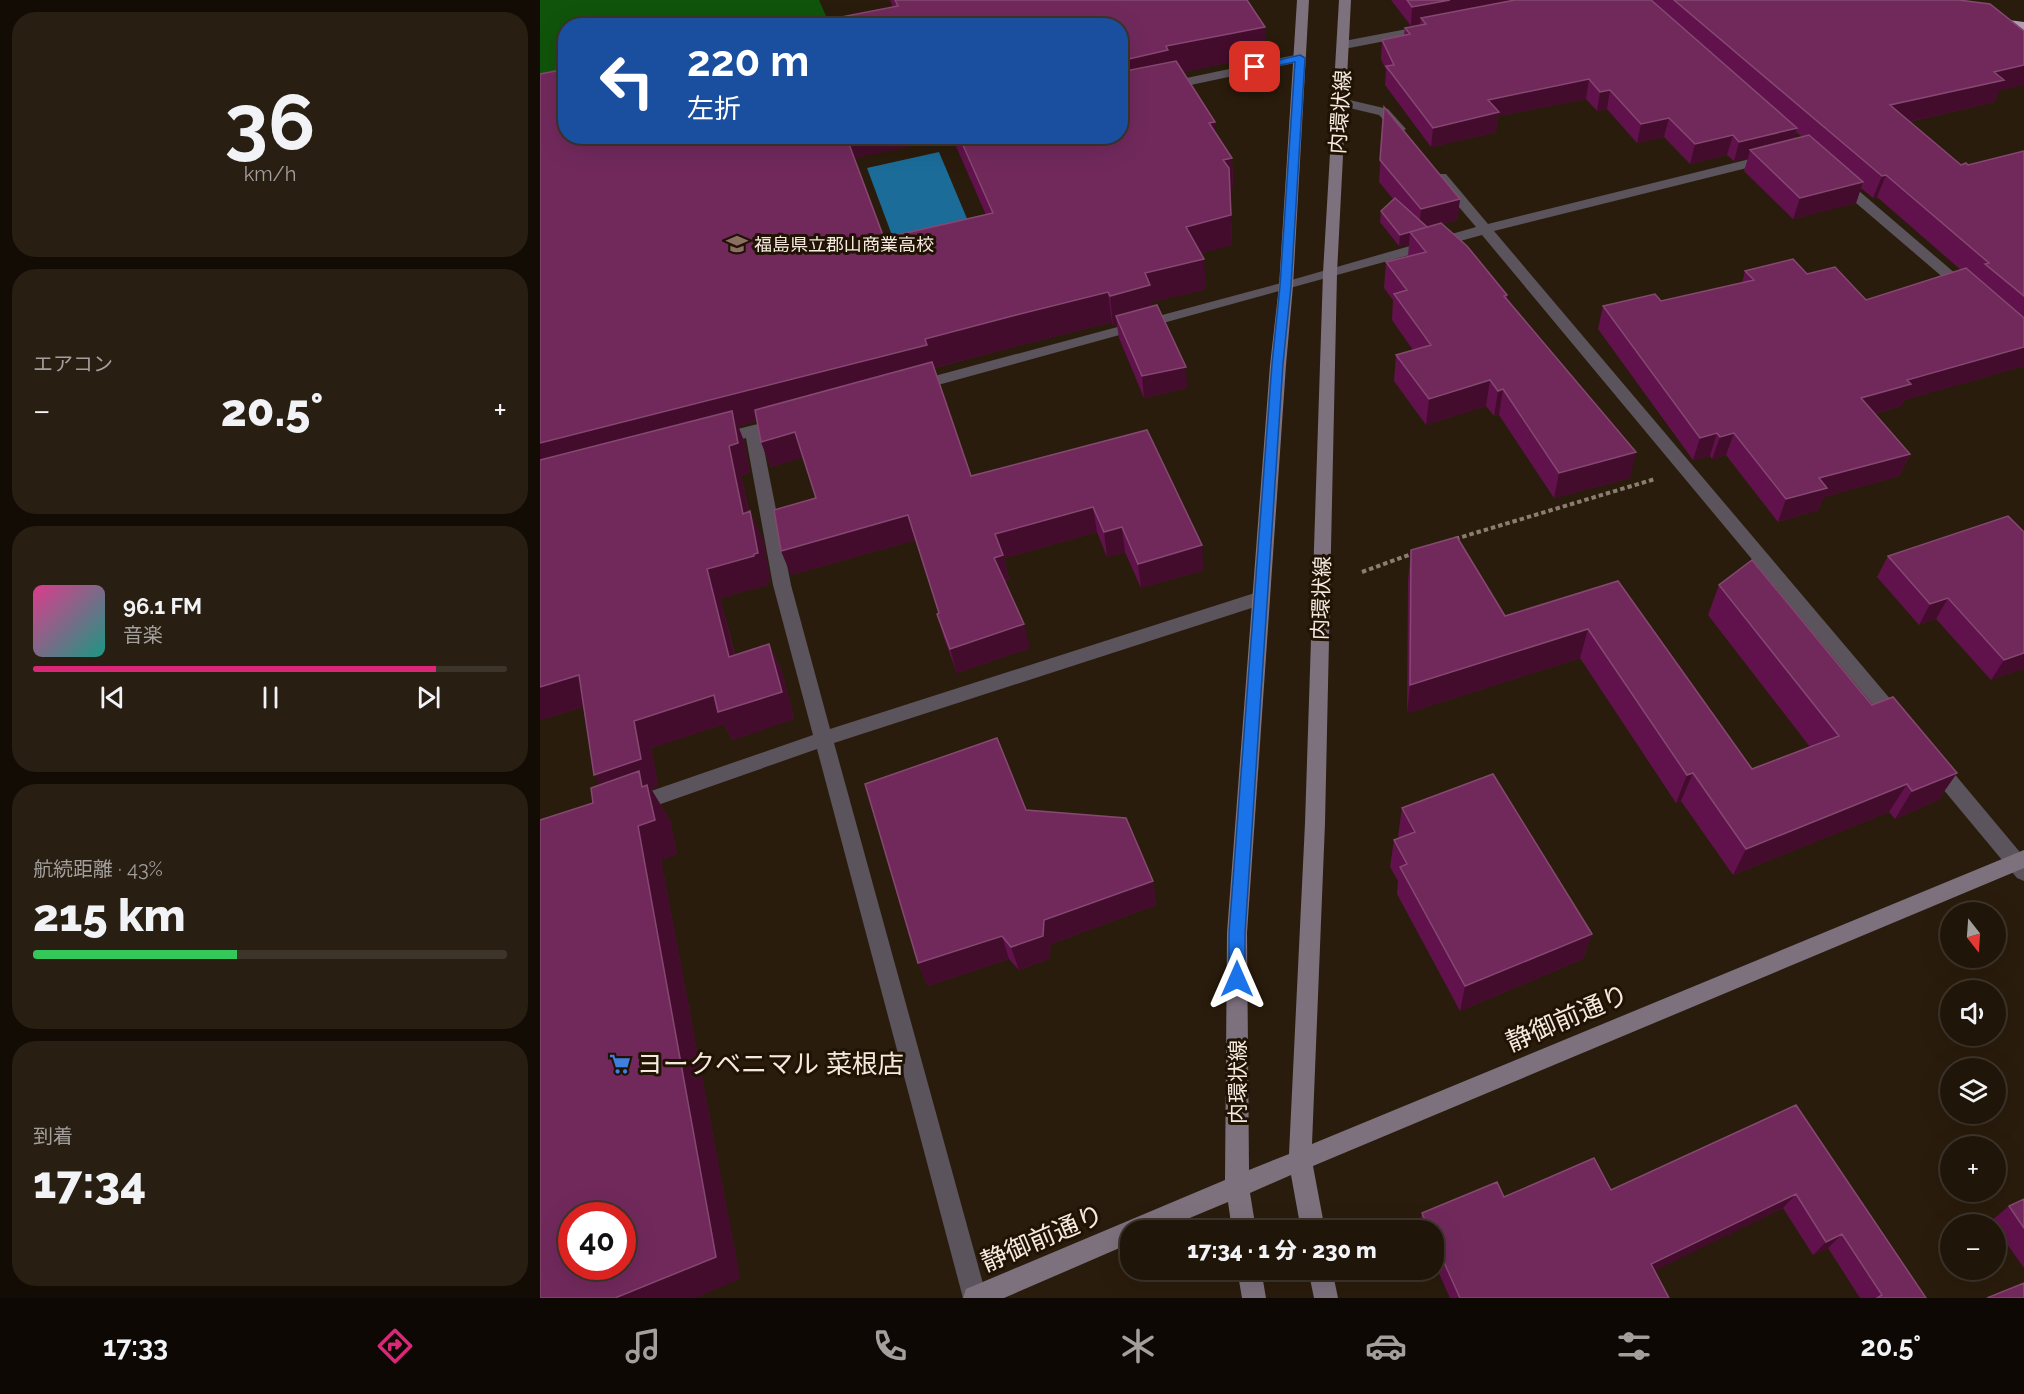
<!DOCTYPE html>
<html lang="ja">
<meta charset="utf-8">
<style>
body{margin:0;font-family:Raleway,"Noto Sans JP",sans-serif;background:#281e12;color:#f1f3f6;height:100vh;display:flex;flex-direction:column;font-size:22px;white-space:nowrap}
*{box-sizing:border-box;margin:0}
p{font-size:20px;color:#a29f9c}
.icon{flex:none;width:33px;height:33px;fill:none;stroke:currentColor;stroke-width:2;stroke-linecap:round;stroke-linejoin:round}
.map{position:relative;flex:1;overflow:hidden}
.details{display:flex;flex-direction:column;gap:12px;padding:12px;background:#120c05;width:540px}
.details>*{flex:none}
.banner{position:absolute;left:18px;top:18px;width:570px;height:126px;border-radius:24px;box-shadow:0 6px 24px #0002,0 0 0 2px #3d342a;background:#1a4fa0;color:#fff;overflow:hidden}
.needle{width:39px;rotate:163deg}
.controls{position:absolute;left:1400px;top:902px;display:grid;gap:12px}
.controls a{display:grid;place-items:center;width:66px;height:66px;border-radius:50%;background:#201509;box-shadow:0 6px 24px #0002,0 0 0 2px #3d342a;font-size:30px}
.speed{position:absolute;left:18px;top:1202px;display:flex;gap:12px;font-size:30px;font-weight:700;text-align:center}
.speed>*{display:grid;place-content:center;width:78px;height:78px;border-radius:50%;background:#201509;box-shadow:0 6px 24px #0002,0 0 0 2px #3d342a;line-height:1}
.speed .limit{border:9px solid #d22;background:#fff;color:#111}
.pin{position:absolute;display:grid;place-items:center;width:51px;height:51px;color:#fff;margin:-26px;border-radius:12px;box-shadow:0 3px 9px #0006}
.me{position:absolute;width:66px;margin:-33px;rotate:0deg;stroke-linejoin:round;filter:drop-shadow(0 0 4px #0008)}
.turn{display:flex;align-items:center;gap:21px;height:126px;padding:0 30px;font-size:27px}
.turn .icon{width:78px;height:78px;stroke-width:2.5}
.turn b{display:block;font-size:42px;line-height:51px}
.big{font-size:45px;font-weight:800;line-height:1.1}
.details .tile{flex:1;display:flex;flex-direction:column;justify-content:center;gap:9px;min-width:0;padding:0 21px;border-radius:24px;background:#281e12}
.details .dial{align-items:center;gap:0}
.dial b{font-size:78px;line-height:1}
.song{display:flex;align-items:center;gap:18px}
.cover{width:72px;height:72px;border-radius:9px;background:linear-gradient(135deg,hsl(330 70% 55%),hsl(170 70% 35%))}
.played{height:6px;border-radius:3px;background:linear-gradient(90deg,#db2777 85%,#3d342a 85%)}
.keys{display:flex;justify-content:space-around;direction:ltr}
.heat{display:flex;justify-content:space-between;align-items:center;font-size:33px;direction:ltr}
.charge{height:9px;border-radius:4px;background:linear-gradient(90deg,#34c759 43%,#3d342a 0)}
.trip{position:absolute;left:580px;top:1220px;width:324px;height:60px;border-radius:24px;background:#201509;box-shadow:0 6px 24px #0002,0 0 0 2px #3d342a;font-weight:800;line-height:60px;text-align:center}
.tab-bar{display:flex;height:96px;justify-content:space-around;align-items:center;background:#0d0804;color:#a29f9c}
.tab-bar .icon{width:42px;height:42px}
.tab-bar .current{color:#db2777}
.tab-bar b{font-size:27px;color:#f1f3f6}
main{display:flex;flex:1;min-height:0}
.map>svg:first-child{display:block}
.green{fill:#10540b}
.water{fill:#1b6c99}
.lines{fill:none;stroke-linecap:round;stroke-linejoin:round}
.path{stroke:#8a7e71;stroke-width:4;stroke-dasharray:4.5 3;stroke-linecap:butt}
.street{fill:#5b545c;fill-rule:evenodd}
.secondary{fill:#7d717e;fill-rule:evenodd}
.highway{fill:#b09db1;fill-rule:evenodd}
.wall{fill:#61124c;fill-rule:evenodd}
.shaded-wall{fill:#440c2c}
.building{fill:#71295c;stroke:#854871;stroke-width:1.5;fill-rule:evenodd}
.route{fill:#1a73e8;stroke:#114b97;stroke-width:1.5}
.labels{text-anchor:middle;dominant-baseline:central;stroke-width:6;stroke-linejoin:round;paint-order:stroke}
.far-poi-label{font-size:18px;fill:#f4eae0;stroke:#201304;text-anchor:start}
.street-label{font-size:21px;fill:#f4eae0;stroke:#201304}
.near-street-label{font-size:26px;fill:#f4eae0;stroke:#201304}
.near-poi-label{font-size:26px;fill:#f4eae0;stroke:#201304;text-anchor:start}
</style>
<main>
<section class="details">
<div class="tile dial"><b>36</b><p>km/h</p></div>
<div class="tile"><p>エアコン</p>
<div class="heat"><a>−</a><b class="big">20.5°</b><a>+</a></div>
</div>
<div class="tile">
<div class="song"><i class="cover"></i><div><b>96.1 FM</b><p>音楽</p></div></div>
<div class="played"></div>
<div class="keys"><svg class="icon" aria-label="previous" viewBox="0 0 24 24"><path d="M18 5L8 12l10 7zM5 5v14"/></svg><svg class="icon" aria-label="pause" viewBox="0 0 24 24"><path d="M8 5v14M16 5v14"/></svg><svg class="icon" aria-label="next" viewBox="0 0 24 24"><path d="M6 5l10 7-10 7zM19 5v14"/></svg></div>
</div>
<div class="tile"><p>航続距離 · 43%</p><b class="big">215 km</b><div class="charge"></div></div>
<div class="tile"><p>到着</p><b class="big">17:34</b></div>
</section>
<div class="map">
<svg width="1484" height="1298" viewBox="0 0 1484 1298">
<rect width="100%" height="100%" fill="#2a1c0c"/>
<path class="green" d="M0,0H279L290,25L26,26L25,82L0,87Z"/>
<path class="water" d="M399,152L428,221L353,238L327,168Z"/>
<g class="lines">
<path class="path" d="M915,539L1115,479
M822,572L874,553"/>
<path class="street" d="M888,25L892,26V32L804,49L798,45L804,41Z
M760,54L766,58L764,61L580,100V92Z
M801,98L848,109L866,129L860,133L855,132L839,115L797,105L795,102L797,99Z
M1230,154L1235,155L1237,158L1235,161L954,231L1363,714L1365,719L1363,724L1356,727L1349,724L942,235L376,391L368,386L376,381L741,283L936,227L896,180L894,177L896,174H906L948,224Z
M1300,178L1305,179L1430,286L1432,289L1430,292H1420L1295,185L1293,182Z
M242,418L248,419L250,423L248,427L221,434L251,585L290,729L721,591L727,593L730,598L727,603L294,743L447,1298H423L277,749L95,813L88,811L85,805L88,799L273,735L233,585L206,438L179,445L173,443L171,439L173,435Z
M1395,757L1402,759L1484,857V881L1477,878L1388,771L1385,765L1388,759Z"/>
<path class="secondary" d="M757,0H769L753,286L746,365L707,933L709,1170L749,1154L765,823L783,273L799,0H811L797,273L785,823L772,1144L1484,850V868L773,1166L785,1230H761L751,1175L710,1193L716,1230H692L688,1202L621,1230H591V1243L464,1298H423L426,1289L685,1180L687,933L730,365L739,286Z
M697,1269H721L726,1298H702Z
M768,1269H792L798,1298H774Z"/>
<path class="highway" d="M1453,18L1484,22V30L1449,25L1447,22Z"/>
</g>
<path class="wall" d="M350,0H707L725,27V55L643,72L675,132L692,158L693,188L690,189L692,245L661,253L666,289L612,302V306L647,388L604,398L579,338L577,325L573,326L572,322L481,345L394,368L431,476L607,430L664,570L601,588L585,552L567,557L557,532L464,558L469,579L465,581L490,648L417,673L404,638L397,614L399,613L375,540L251,575L276,498L263,457L231,467L221,442L217,421L198,426L204,441L210,473L201,475L209,512L223,540L230,581L226,582L227,585L180,598L195,655L229,644L242,672L254,719L192,740L184,724L111,748L118,786L111,789L130,820L137,854L121,860L200,1279L53,803L60,785L43,707L0,720V74L26,136H580L353,7ZM412,137L446,215L344,238L314,158Z
M851,0H1427L1426,1L1459,91L1454,102L1369,122L1421,165H1428L1484,151V366L1364,400L1361,406L1335,414L1370,454L1359,476L1284,497L1278,510L1238,522L1186,455L1172,459L1170,456L1153,460L1058,329L1063,306L1121,301L1202,283L1205,271L1267,274L1326,300L1421,270L1337,197L1333,198L1321,188L1316,203L1253,219L1204,171L1208,158L1194,161L1187,155L1150,164L1124,137L1097,143L1067,109L1057,111L1046,99L958,116L956,132L891,147L845,85L846,70L841,59L842,40L864,35L865,28L880,25V24L871,26ZM1256,132L1262,137L1254,139Z
M844,107L920,199L917,220L902,224L967,295V300L1090,478L1014,498L959,415L954,416L946,406L886,425L854,381L856,355L873,350L852,320L853,300L844,288L846,262L868,256L869,244L859,246L840,222L841,211L854,200L839,182Z
M1484,532V668L1451,680L1396,619L1379,625L1337,577L1348,556Z
M871,550L965,616L1078,581L1212,769L1270,747L1168,615L1179,585L1417,773L1398,800L1355,819L1349,812L1193,875L1141,801L1136,803L1040,658L867,713L868,580Z
M862,808L1052,934L1043,959L920,1011L857,894L858,881L850,867L854,840L860,838L858,836Z
M486,810L613,881L616,905L511,944L509,959L479,970L469,959L388,986L378,963Z
M1256,1105L1386,1298H1320L1288,1248L1273,1255L1243,1208L1114,1270L1129,1298H910L894,1262V1230H880L878,1227L882,1213L964,1197L1071,1190Z
M1484,1199V1268L1455,1227V1224H1453L1451,1221L1469,1206Z"/>
<path class="shaded-wall" d="M910,0H1007L881,18L880,24L871,26L872,7Z
M725,27V55L630,75L580,91V61L626,46Z
M1484,65V85L1459,91L1454,102L1342,128L1350,105L1454,72Z
M1049,79L1046,99L958,116L956,132L891,147L893,128L948,100Z
M1070,90L1067,109L1057,111L1060,92Z
M1129,118L1124,137L1097,143L1101,124Z
M675,122L676,151L669,123Z
M1257,128L1251,147L1210,150L1208,158L1194,161L1199,142Z
M1193,135L1187,155L1150,164L1155,144Z
M305,136H412V137L311,159Z
M692,158L693,188L684,190L683,160Z
M1346,175L1337,197L1333,198L1342,176Z
M1323,182L1316,203L1253,219L1260,198Z
M920,199L917,220L879,230L881,209Z
M691,215L692,245L648,257L646,227Z
M870,233L869,244L859,246L860,235Z
M664,259L666,289L612,302L613,315L576,316L577,325L573,326L570,296L605,273Z
M568,292L572,322L481,345L393,368L394,374L198,426L204,441L210,473L201,475L215,543L0,461V443L385,339L476,315Z
M1484,347V366L1364,400L1361,406L1311,421L1321,398L1367,380Z
M646,367L647,388L604,398L602,376Z
M950,380L946,406L886,425L889,399Z
M963,389L959,415L954,416L958,391Z
M255,432L264,457L231,467L221,442Z
M1177,433L1170,456L1153,460L1160,438Z
M1194,433L1186,455L1172,459L1180,437Z
M1096,452L1090,478L1014,498L1019,473Z
M1370,454L1359,476L1284,497L1278,510L1238,522L1246,499L1279,478Z
M553,507L557,532L464,558L469,579L460,582L454,558L455,534Z
M210,511L223,540L230,581L226,582L227,585L180,598L202,685L189,657L167,569Z
M368,515L375,540L251,575L241,551Z
M582,527L585,552L567,557L564,532Z
M662,545L664,570L601,588L598,564Z
M1408,598L1396,619L1379,625L1390,604Z
M484,624L490,648L417,673L410,649Z
M1048,629L1040,658L867,713L870,685Z
M229,644L242,672L254,719L192,740L184,724L111,748L118,786L111,789L130,820L137,854L121,860L200,1279L155,1298H75L72,802L54,775L94,721Z
M1484,653V668L1451,680L1464,660Z
M39,675L56,703L0,720V687Z
M1153,773L1141,801L1136,803L1147,775Z
M1417,773L1398,800L1355,819L1372,791Z
M1367,784L1349,812L1193,875L1206,849Z
M613,881L616,905L511,944L509,959L479,970L471,947L504,920Z
M1052,934L1043,959L920,1011L925,986Z
M462,936L469,959L388,986L378,963Z
M1256,1194L1243,1208L1102,1277L1111,1264Z
M1302,1234L1288,1248L1273,1255L1286,1242Z"/>
<path class="building" d="M355,0H707L725,27L626,46L628,50L580,61V26H255L358,6Z
M867,0H910L872,7Z
M975,0H1111L1257,128L1199,142L1193,135L1155,144L1129,118L1101,124L1070,90L1060,92L1049,79L948,100L959,112L893,128L846,66L854,65L842,40L870,34L865,28L886,24L881,18Z
M1134,0H1419L1450,4L1484,31V65L1454,72L1464,80L1350,105L1421,165L1426,163L1428,165L1484,151V296L1445,264L1449,263L1346,175L1342,176Z
M636,61L675,122L669,123L692,158L683,160L689,168L691,215L646,227L664,259L605,273L610,285L570,296L568,292L476,315L385,339L387,345L0,443V74L26,69V136H306L344,238L453,213L419,136H580V72Z
M844,107L920,199L881,209L840,160Z
M1269,135L1323,182L1260,198L1210,150Z
M855,198L887,227L860,235L841,211Z
M901,223L927,246L967,295L964,296L1096,452L1019,473L963,389L958,391L950,380L889,399L856,355L891,345L854,294L867,290L846,262L886,252L870,232Z
M1253,259L1267,274L1295,267L1326,300L1426,268L1484,318V347L1367,380L1371,384L1321,398L1370,454L1279,478L1287,488L1246,499L1194,433L1180,437L1177,433L1160,438L1063,306L1115,294L1121,301L1214,280L1205,271Z
M617,305L646,367L602,376L576,316Z
M392,362L431,476L607,430L662,545L598,564L582,527L564,532L553,507L455,534L463,555L454,558L484,624L410,649L397,614L399,613L368,515L241,551L234,510L276,498L255,432L221,442L215,410Z
M192,411L198,443L189,446L203,514L210,511L218,553L214,554V556L167,569L189,657L229,644L242,692L178,712L174,695L94,721L101,759L54,775L39,675L0,687V460Z
M1468,516L1484,532V653L1464,660L1408,598L1390,604L1348,556Z
M917,537L965,616L1078,581L1212,769L1299,736L1179,585L1212,560L1332,705L1353,697L1417,773L1372,791L1367,784L1206,849L1153,773L1147,775L1048,629L870,685L871,550Z
M457,738L486,810L586,818L613,881L504,920L503,936L471,947L462,936L378,963L325,784Z
M99,771L102,787L107,785L115,820L98,826L176,1257L75,1298H0V820L53,803L51,788ZM32,1215H82V1266H32Z
M953,774L1052,934L925,986L860,867L867,864L854,840L875,832L862,808Z
M1256,1105L1386,1298H1337L1342,1295L1302,1234L1286,1242L1256,1194L1111,1264L1129,1298H920L894,1240V1230H889L882,1213L957,1182L964,1197L1054,1158L1071,1190Z
M1484,1199V1228L1469,1206Z
M1484,1283V1298H1447Z"/>
<path class="route" d="M760,55L765,58L751,286L743,364L705,933V979L703,984L697,986L692,984L689,979V933L732,364L740,286L755,62L715,70L711,67Z"/>
<defs>
<symbol id="school-bare" viewBox="-9 -9 18 18"><path d="M0-5L7-2L0 1L-7-2ZM-4 1L0 2.5L4 1V4Q0 6-4 4Z" fill="#8d6e63" stroke="#201304" stroke-width="2.5" paint-order="stroke"/></symbol>
<symbol id="supermarket-bare" viewBox="-9 -9 18 18"><path d="M-6-5.5h2.5l.6 2H6L4.5 2H-2.5L-4.4-4H-6ZM-1.5 3.2a1.3 1.3 0 1 0 .1 0ZM3 3.2a1.3 1.3 0 1 0 .1 0Z" fill="#3f7fe0" stroke="#201304" stroke-width="2.5" paint-order="stroke"/></symbol>
</defs>
<g fill-rule="evenodd">
<use href="#school-bare" x="182" y="229" width="30" height="30"/>
<use href="#supermarket-bare" x="65" y="1049" width="30" height="30"/>
</g>
<g class="labels">
<g class="far-poi-label">
<text x="214" y="244">福島県立郡山商業高校</text>
</g>
<g class="street-label">
<text transform="translate(800 112) rotate(-86)">内環状線</text>
<text transform="translate(781 598) rotate(-88)">内環状線</text>
<text transform="translate(697 1082) rotate(-90)">内環状線</text>
</g>
<g class="near-street-label">
<text transform="translate(1027 1018) rotate(-23)">静御前通り</text>
<text transform="translate(502 1238) rotate(-23)">静御前通り</text>
</g>
<g class="near-poi-label">
<text x="97" y="1064">ヨークベニマル 菜根店</text>
</g>
</g>
</svg>
<div class="controls">
<a><svg class="needle" viewBox="-14 -14 28 28"><path d="M0-13l5 13h-10z" fill="#e53935"/><path d="M0 13l5-13h-10z" fill="#a29f9c"/></svg></a>
<a><svg class="icon" aria-label="sound" viewBox="0 0 24 24"><path d="M4 9h4l5-4v14l-5-4H4zM17 9q2 3 0 6"/></svg></a>
<a><svg class="icon" aria-label="layers" viewBox="0 0 24 24"><path d="M12 4l9 5-9 5-9-5zM3 14l9 5 9-5"/></svg></a>
<a>+</a>
<a>−</a>
</div>
<div class="speed"><div class="limit">40</div></div>
<div class="pin" style="left:715px;top:67px;background:#d93025"><svg class="icon" aria-label="arrive" viewBox="0 0 24 24"><path d="M6 21V4h12l-3 4 3 4H6"/></svg></div>
<svg class="me" style="left:697px;top:979px" viewBox="-20 -20 40 40"><path d="M0-17L14 15 0 8-14 15z" fill="#1a73e8" stroke="#fff" stroke-width="4"/></svg>
<div class="trip">17:34 · 1 分 · 230 m</div>
<div class="banner">
<div class="turn"><svg class="icon" aria-label="left" viewBox="0 0 24 24"><path d="M17 20v-9H6M10 6l-5 5 5 5"/></svg><div><b>220 m</b>左折</div></div>
</div>
</div>
</main>
<nav class="tab-bar">
<b>17:33</b>
<svg class="icon current" aria-label="directions" viewBox="0 0 24 24"><path d="M12 3l9 9-9 9-9-9zM9 14v-3h6M13 9l2 2-2 2"/></svg>
<svg class="icon" aria-label="music" viewBox="0 0 24 24"><path d="M9 18V5l10-2v13"/><circle cx="6" cy="18" r="3"/><circle cx="16" cy="16" r="3"/></svg>
<svg class="icon" aria-label="phone" viewBox="0 0 24 24"><path d="M5 4h4l2 5-3 2q2 4 5 5l2-3 5 2v4C11 20 4 13 5 4z"/></svg>
<svg class="icon" aria-label="climate" viewBox="0 0 24 24"><path d="M12 3v18M4 7l16 10M4 17L20 7"/></svg>
<svg class="icon" aria-label="car" viewBox="0 0 24 24"><path d="M5 17H2v-5l4-1 3-4h7l3 4 3 1v5h-3M9 17h6M6 11h13"/><circle cx="7" cy="17" r="2"/><circle cx="17" cy="17" r="2"/></svg>
<svg class="icon" aria-label="filters" viewBox="0 0 24 24"><path d="M4 7h16M4 17h16"/><circle cx="9" cy="7" r="2"/><circle cx="15" cy="17" r="2"/></svg>
<b>20.5°</b>
</nav>
